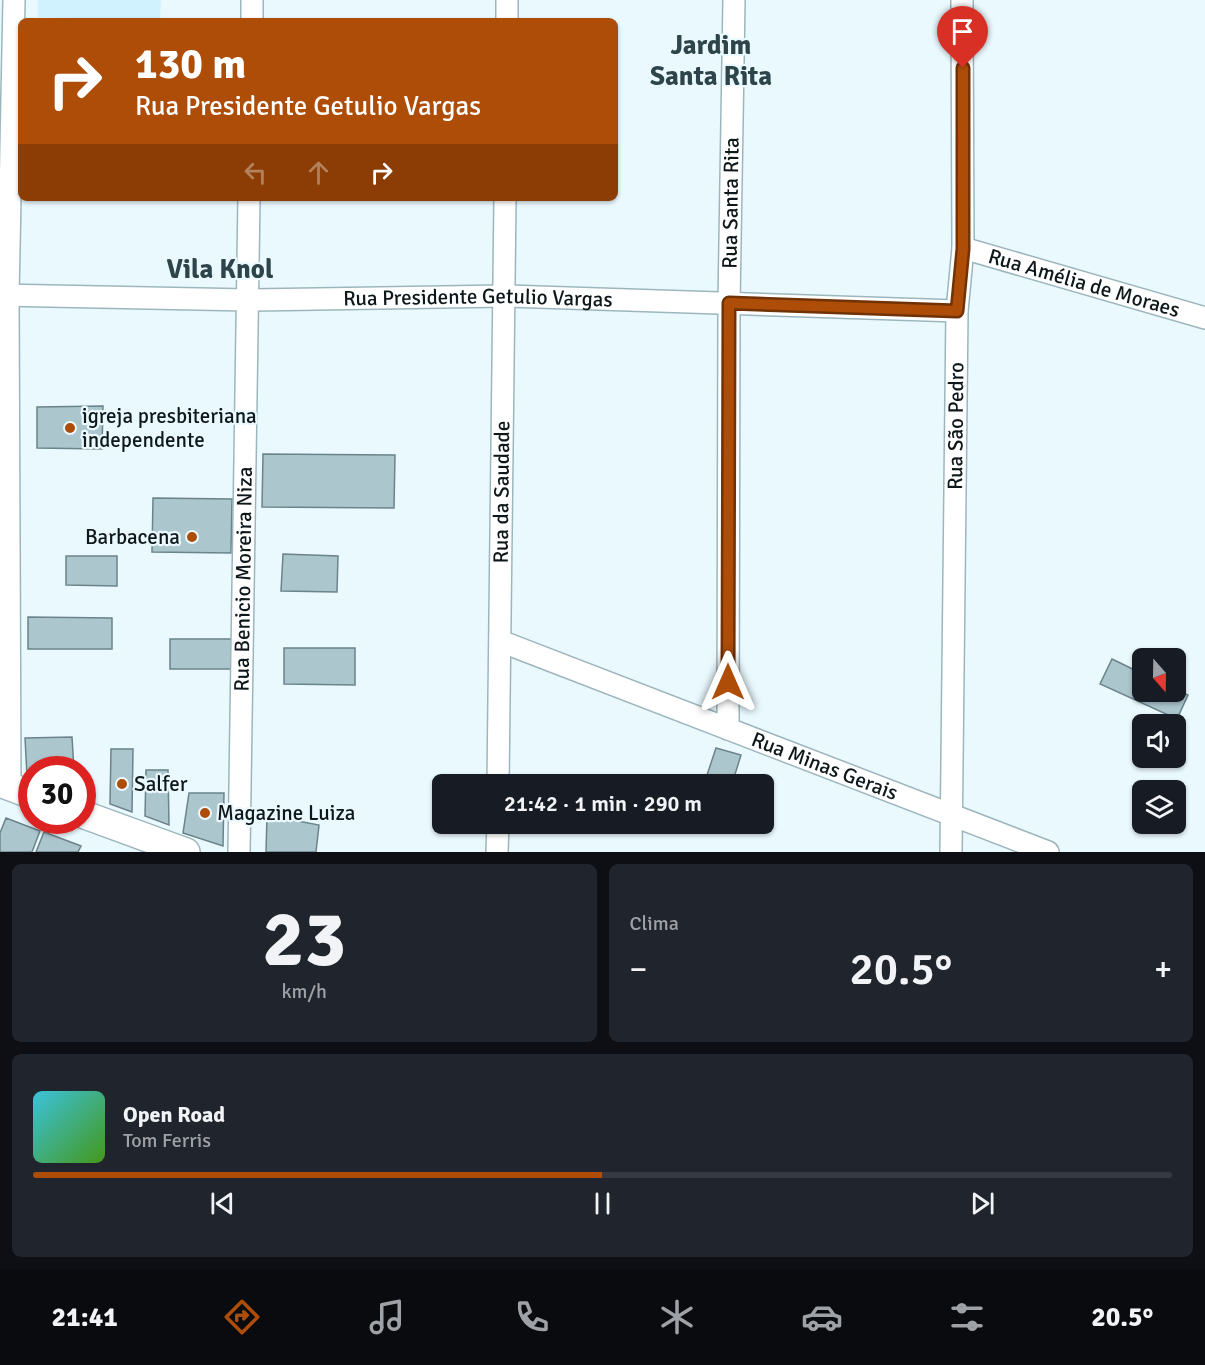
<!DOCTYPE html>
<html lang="pt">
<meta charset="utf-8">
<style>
body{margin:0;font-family:Signika,sans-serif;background:#20242c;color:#f1f3f6;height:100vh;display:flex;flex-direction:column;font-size:22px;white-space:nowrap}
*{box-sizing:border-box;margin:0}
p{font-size:20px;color:#9ea1a6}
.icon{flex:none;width:33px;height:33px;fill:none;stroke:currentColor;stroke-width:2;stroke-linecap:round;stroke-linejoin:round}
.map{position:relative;height:852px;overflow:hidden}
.details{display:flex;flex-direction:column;gap:12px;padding:12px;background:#0d0f14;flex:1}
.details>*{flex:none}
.banner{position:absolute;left:18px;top:18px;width:600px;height:183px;border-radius:9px;box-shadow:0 2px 4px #0004;background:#ae4d07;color:#fff;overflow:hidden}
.needle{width:39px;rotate:160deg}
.tools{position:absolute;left:1132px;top:648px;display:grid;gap:12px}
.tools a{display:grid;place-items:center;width:54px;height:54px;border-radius:9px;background:#171b24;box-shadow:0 2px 4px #0004;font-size:30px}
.speed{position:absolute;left:18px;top:756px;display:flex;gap:12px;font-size:30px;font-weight:700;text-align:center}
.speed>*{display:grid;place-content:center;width:78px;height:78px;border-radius:50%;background:#171b24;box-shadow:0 2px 4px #0004;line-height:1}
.speed .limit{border:9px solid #d22;background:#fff;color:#111}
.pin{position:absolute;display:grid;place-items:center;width:51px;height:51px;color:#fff;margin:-62px -26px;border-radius:50% 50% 50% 0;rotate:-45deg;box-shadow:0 0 6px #0007}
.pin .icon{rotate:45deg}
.me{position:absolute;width:66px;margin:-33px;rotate:0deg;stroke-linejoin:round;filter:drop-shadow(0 0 4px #0008)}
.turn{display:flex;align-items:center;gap:21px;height:126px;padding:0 18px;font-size:27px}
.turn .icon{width:78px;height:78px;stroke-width:2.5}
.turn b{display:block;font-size:42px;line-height:51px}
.lanes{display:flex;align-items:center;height:57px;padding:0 18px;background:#0003;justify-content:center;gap:30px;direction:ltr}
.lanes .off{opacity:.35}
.big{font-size:45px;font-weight:600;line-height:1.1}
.details .tile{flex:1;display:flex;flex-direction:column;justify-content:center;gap:9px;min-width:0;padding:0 21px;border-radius:9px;background:#20242c}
.details .dial{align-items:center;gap:0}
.dial b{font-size:78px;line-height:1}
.song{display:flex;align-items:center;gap:18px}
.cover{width:72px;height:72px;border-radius:9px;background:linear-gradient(135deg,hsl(190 70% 55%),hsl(100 70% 35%))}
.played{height:6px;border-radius:3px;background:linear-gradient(90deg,#ae4d07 50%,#363941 50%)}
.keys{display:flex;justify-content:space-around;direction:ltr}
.heat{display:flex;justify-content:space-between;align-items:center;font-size:33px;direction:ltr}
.details .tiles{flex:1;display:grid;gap:12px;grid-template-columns:1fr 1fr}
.tile:last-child{grid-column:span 2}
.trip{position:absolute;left:432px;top:774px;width:342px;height:60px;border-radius:9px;background:#171b24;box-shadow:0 2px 4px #0004;font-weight:600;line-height:60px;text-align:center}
.tabs{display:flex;height:96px;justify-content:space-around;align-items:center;background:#090b0e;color:#9ea1a6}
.tabs .icon{width:42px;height:42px}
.tabs .on{color:#ae4d07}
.tabs b{font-size:27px;color:#f1f3f6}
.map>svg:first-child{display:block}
.built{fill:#cff2fe}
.building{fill:#acc6ce;stroke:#6b838a;stroke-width:1.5}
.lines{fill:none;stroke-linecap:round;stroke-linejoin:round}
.minor-casing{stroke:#9db6be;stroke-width:24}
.major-casing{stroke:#9db6be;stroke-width:30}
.minor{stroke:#fff;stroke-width:21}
.major{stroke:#fff;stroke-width:27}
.route-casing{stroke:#713205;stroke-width:15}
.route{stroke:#ae4d07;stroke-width:10}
.poi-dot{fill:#ae4d07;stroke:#eaf9fe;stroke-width:2}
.labels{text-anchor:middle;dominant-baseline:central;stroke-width:4.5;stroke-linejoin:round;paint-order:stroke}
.street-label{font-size:21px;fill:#0e171a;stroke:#eaf9fe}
.poi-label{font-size:21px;fill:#0e171a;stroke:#eaf9fe;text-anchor:start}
.district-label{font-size:27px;font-weight:bold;fill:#2e444b;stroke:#eaf9fe}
</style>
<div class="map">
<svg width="1205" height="852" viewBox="0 0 1205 852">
<rect width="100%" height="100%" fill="#eaf9fe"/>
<path class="built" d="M38,0H161L160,21L38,17Z"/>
<path class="building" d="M103,406L102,449L37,448V407Z
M263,454L395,455L394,508L262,507Z
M153,498L232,499L231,553L152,552Z
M283,554L338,556L337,592L281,591Z
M66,556H117V586L66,585Z
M28,617L112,618V649H28Z
M170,639H233V669H170Z
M284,648H355V685L284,684Z
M1112,659L1143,674V692H1176V689L1188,695L1177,719L1100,684Z
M72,737L74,770H32V778L27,776L25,738Z
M716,748L741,755L732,784H704Z
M111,749H133L132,812L110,804Z
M146,770H168L169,825L145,816Z
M189,793H224L223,846L183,833Z
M267,815L319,825L316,852H266Z
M6,818L40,831L32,852H0V833Z
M44,832L81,846L78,852H36Z"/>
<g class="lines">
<defs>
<g id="minor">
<path d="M252,21V0"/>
<path d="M507,21V0"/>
<path id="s1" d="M963,248L1205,318"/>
<path id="s2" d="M0,295L248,300L505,296L957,311"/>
<path id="s3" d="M500,641L1048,852"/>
<path id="s4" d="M728,729L729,303L734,0"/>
<path id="s5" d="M498,784L505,198"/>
<path d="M10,787L8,296L14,0"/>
<path id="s6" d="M239,852L249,198"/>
<path d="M497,852L498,824"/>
<path id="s7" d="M951,852L957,311L963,248L962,0"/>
</g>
<path id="major" d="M0,783L32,795
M82,814L186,852"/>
</defs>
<use href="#minor" class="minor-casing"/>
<use href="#major" class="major-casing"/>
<use href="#minor" class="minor"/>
<use href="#major" class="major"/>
</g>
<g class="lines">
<defs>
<path id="route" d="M728,682L729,303L957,311L963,249V68"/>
</defs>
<use href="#route" class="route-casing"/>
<use href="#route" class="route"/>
</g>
<g class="poi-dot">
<circle cx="70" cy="428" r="6"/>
<circle cx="192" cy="537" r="6"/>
<circle cx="122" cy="784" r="6"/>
<circle cx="205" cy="813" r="6"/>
</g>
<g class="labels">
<g class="street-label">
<text stroke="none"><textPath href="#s4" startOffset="526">Rua Santa Rita</textPath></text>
<text stroke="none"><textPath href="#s1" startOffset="126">Rua Amélia de Moraes</textPath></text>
<text stroke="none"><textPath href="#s2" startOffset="478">Rua Presidente Getulio Vargas</textPath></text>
<text stroke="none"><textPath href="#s7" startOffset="426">Rua São Pedro</textPath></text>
<text stroke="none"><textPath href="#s5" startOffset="292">Rua da Saudade</textPath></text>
<text stroke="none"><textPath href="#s6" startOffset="273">Rua Benicio Moreira Niza</textPath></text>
<text stroke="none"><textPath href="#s3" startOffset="348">Rua Minas Gerais</textPath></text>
</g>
<g class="poi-label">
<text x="82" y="416">igreja presbiteriana<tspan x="82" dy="24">independente</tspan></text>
<text x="180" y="537" text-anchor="end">Barbacena</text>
<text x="134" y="784">Salfer</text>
<text x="217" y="813">Magazine Luiza</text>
</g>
<g class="district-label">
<text x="711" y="45">Jardim<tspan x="711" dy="31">Santa Rita</tspan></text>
<text x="220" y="269">Vila Knol</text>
</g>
</g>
</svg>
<div class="tools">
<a><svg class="needle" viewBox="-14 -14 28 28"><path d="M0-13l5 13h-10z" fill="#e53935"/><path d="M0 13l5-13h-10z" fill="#9ea1a6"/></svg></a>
<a><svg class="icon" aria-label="sound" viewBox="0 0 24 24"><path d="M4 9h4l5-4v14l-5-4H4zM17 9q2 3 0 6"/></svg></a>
<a><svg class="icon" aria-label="layers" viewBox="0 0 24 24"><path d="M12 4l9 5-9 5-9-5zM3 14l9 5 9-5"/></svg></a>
</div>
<div class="speed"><div class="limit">30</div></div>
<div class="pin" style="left:963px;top:68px;background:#d93025"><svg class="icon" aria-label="arrive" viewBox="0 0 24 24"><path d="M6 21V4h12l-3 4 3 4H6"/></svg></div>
<svg class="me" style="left:728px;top:682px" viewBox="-20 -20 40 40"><path d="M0-17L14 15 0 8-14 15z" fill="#ae4d07" stroke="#fff" stroke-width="4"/></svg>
<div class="trip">21:42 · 1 min · 290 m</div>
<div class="banner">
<div class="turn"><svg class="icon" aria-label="right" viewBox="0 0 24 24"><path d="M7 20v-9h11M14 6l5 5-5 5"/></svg><div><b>130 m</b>Rua Presidente Getulio Vargas</div></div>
<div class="lanes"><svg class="icon off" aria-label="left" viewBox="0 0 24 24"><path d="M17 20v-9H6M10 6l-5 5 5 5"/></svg><svg class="icon off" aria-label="ahead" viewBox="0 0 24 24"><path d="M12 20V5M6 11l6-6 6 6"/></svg><svg class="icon" aria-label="right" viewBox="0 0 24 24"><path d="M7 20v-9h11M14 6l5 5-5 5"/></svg></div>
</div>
</div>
<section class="details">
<div class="tiles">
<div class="tile dial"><b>23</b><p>km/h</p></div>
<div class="tile"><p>Clima</p>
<div class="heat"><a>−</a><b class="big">20.5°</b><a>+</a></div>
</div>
<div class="tile">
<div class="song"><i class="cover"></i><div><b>Open Road</b><p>Tom Ferris</p></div></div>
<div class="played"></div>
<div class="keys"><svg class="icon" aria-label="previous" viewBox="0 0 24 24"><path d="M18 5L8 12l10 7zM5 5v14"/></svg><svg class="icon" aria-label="pause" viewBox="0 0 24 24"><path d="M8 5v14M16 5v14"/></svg><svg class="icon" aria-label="next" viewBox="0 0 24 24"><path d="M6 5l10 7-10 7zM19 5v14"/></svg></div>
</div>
</div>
</section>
<nav class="tabs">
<b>21:41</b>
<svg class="icon on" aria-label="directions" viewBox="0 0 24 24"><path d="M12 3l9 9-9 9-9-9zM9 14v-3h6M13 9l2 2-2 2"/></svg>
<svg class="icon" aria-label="music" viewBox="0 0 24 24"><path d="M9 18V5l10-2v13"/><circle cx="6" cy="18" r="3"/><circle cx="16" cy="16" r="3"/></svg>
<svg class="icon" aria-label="phone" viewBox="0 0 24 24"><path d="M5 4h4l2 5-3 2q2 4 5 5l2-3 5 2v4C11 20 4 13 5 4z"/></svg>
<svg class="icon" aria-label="climate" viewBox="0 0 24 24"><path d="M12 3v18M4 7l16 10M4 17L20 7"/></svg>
<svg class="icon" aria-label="car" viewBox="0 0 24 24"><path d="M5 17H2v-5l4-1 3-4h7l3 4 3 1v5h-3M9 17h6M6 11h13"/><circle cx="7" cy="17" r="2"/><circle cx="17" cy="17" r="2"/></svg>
<svg class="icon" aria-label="filters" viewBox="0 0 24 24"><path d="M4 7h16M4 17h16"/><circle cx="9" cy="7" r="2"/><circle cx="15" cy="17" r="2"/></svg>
<b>20.5°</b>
</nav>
